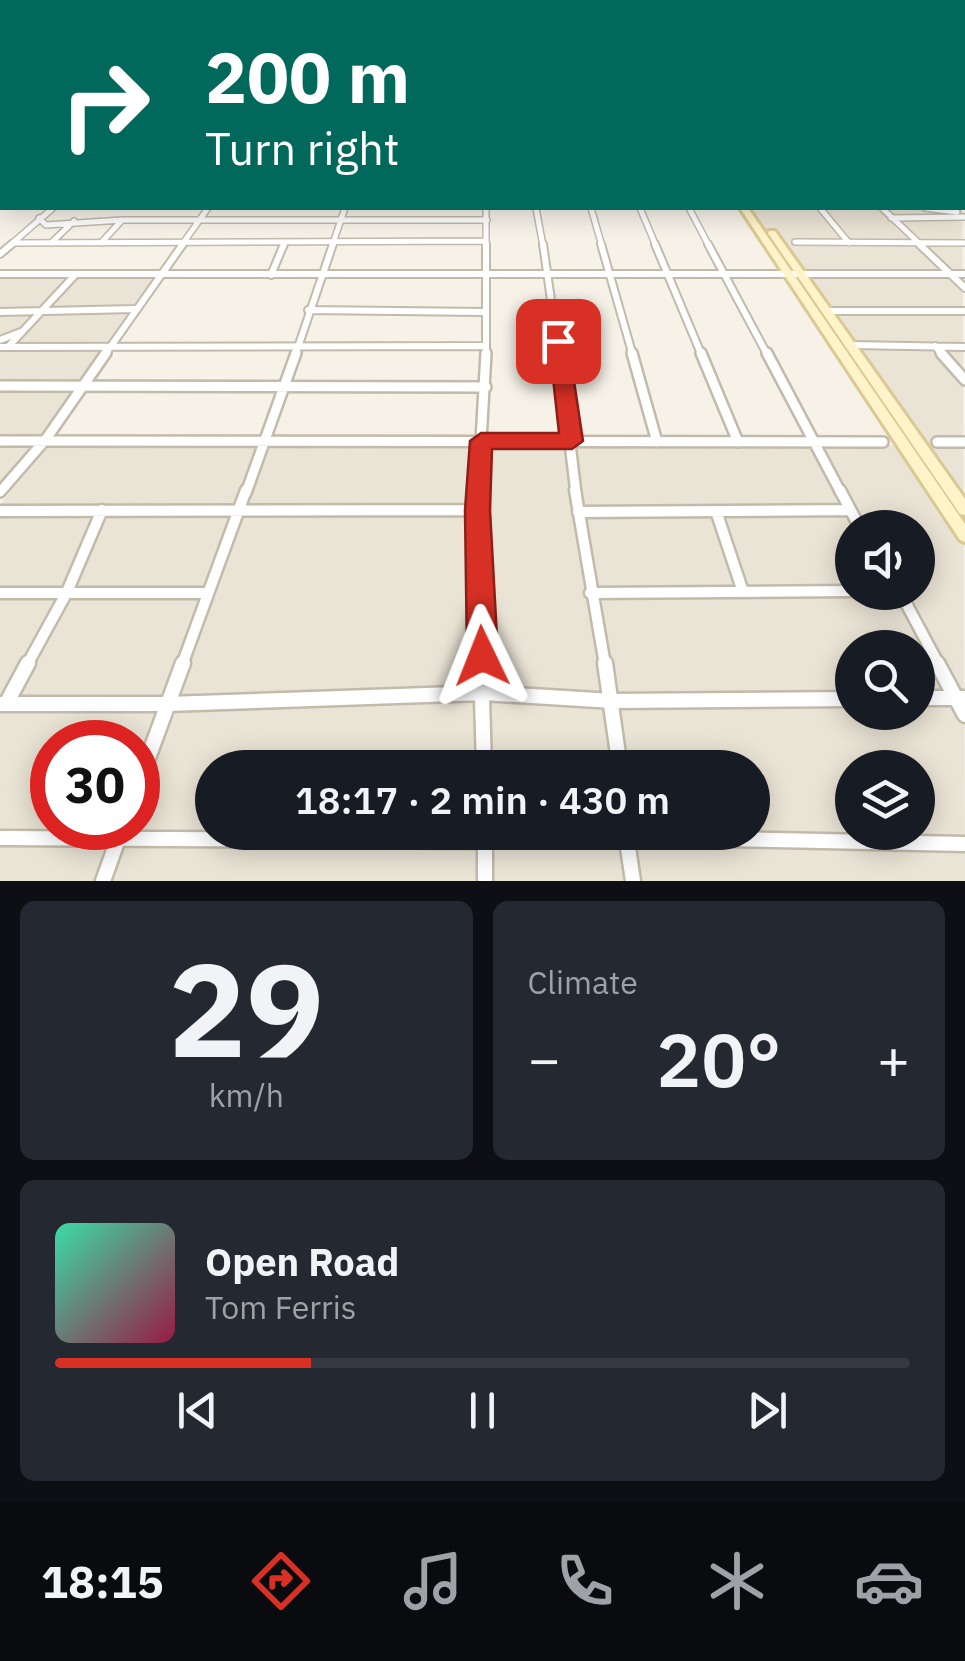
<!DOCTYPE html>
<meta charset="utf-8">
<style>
body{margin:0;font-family:"IBM Plex Sans",sans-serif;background:#242831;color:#f1f3f6;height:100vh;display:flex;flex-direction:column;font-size:38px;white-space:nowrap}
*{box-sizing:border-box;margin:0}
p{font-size:32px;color:#9ea1a6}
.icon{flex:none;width:55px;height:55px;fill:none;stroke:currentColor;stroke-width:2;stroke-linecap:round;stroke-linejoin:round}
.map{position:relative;height:881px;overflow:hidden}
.details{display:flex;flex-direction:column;gap:20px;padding:20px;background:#0d0f14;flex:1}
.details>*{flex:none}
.banner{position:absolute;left:0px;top:0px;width:965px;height:210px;box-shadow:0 5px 25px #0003;background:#00695c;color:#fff;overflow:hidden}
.tools{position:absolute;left:835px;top:510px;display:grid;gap:20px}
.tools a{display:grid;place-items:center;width:100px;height:100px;border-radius:50%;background:#171b24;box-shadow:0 5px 25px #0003;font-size:50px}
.speed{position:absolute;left:30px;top:720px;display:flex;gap:20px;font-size:50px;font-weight:700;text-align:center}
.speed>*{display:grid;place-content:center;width:130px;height:130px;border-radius:50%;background:#171b24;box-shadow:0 5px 25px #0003;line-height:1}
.speed .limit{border:15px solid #d22;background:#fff;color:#111}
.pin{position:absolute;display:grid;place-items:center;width:85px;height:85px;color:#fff;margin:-42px;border-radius:20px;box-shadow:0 5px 15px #0006}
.me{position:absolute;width:110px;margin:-55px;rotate:358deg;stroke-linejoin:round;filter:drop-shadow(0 0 8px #0008)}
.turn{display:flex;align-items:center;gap:35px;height:210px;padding:0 40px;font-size:45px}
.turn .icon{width:130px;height:130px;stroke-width:2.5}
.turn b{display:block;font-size:70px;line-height:85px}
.big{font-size:75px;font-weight:600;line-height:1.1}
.details .card{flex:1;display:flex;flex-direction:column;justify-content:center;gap:15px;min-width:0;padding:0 35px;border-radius:15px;background:#242831}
.details .dial{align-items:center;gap:0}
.dial b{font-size:130px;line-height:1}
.song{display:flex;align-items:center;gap:30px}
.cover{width:120px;height:120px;border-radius:15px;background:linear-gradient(135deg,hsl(160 70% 55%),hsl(340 70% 35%))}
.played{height:10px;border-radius:5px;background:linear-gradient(90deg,#d93025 30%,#363941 30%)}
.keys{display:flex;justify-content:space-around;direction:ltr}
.heat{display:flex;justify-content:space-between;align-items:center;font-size:55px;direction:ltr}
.details .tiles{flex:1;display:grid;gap:20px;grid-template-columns:1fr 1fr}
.card:last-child{grid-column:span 2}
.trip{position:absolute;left:195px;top:750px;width:575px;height:100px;border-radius:50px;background:#171b24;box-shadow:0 5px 25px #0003;font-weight:600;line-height:100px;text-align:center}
.tabs{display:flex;height:160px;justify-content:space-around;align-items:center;background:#090b0e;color:#9ea1a6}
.tabs .icon{width:70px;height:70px}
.tabs .on{color:#d93025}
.tabs b{font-size:45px;color:#f1f3f6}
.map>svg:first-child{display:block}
.residential{fill:#eae4d6;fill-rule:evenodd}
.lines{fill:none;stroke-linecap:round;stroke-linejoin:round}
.minor-far4-casing{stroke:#c2baaa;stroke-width:8}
.minor-far3-casing{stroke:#c2baaa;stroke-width:10}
.minor-far2-casing{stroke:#c2baaa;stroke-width:14}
.minor-far1-casing{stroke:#c2baaa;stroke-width:15}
.minor-casing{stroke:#c2baaa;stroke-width:19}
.secondary-casing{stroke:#dac993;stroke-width:6}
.minor-far4{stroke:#fff;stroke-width:5}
.minor-far3{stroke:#fff;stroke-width:6}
.minor-far2{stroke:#fff;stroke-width:9}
.minor-far1{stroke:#fff;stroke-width:10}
.minor{stroke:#fff;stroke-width:14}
.secondary{fill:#fff3c9;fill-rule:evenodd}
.route{fill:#d93025;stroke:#8d1f18;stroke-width:2.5}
</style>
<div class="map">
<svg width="965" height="881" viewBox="0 0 965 881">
<rect width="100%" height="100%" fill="#f6f2e8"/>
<path class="residential" d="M962,89L965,881H0V506L45,441L907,445L747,208H962ZM852,528H918V592H852ZM852,648H918V712H852ZM52,742H138V828H52ZM212,768H752V832H212ZM852,768H918V832H852Z
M0,275L154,276L0,500Z"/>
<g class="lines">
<defs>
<path id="minor-far4" d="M486,208V246
M536,208L543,246
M591,208L602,246
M640,208L656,246
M689,208L709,246
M820,208L849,243
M882,208L922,246
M925,208L957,212
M39,218L46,225L122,220H487
M891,218L965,217
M795,242L965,243
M12,243L486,241
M51,243L74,221
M101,243L122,220
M9,246L53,208
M181,246L208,208
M332,246L345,208"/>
<path id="minor-far3" d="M486,244V356
M543,244L559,356
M601,244L633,356
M655,244L702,356
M708,244L768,356
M919,244L965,288
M0,254L12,244
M0,274H965
M271,275L284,244
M308,310L484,312
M826,311H965
M0,312L135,309
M0,340L21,332
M850,345L965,347
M935,346L943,356
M0,347L483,346
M8,347L76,274
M104,356L183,244
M295,356L333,244"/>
<path id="minor-far2" d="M559,353L576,493
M632,353L657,442
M701,353L738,442
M767,353L841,493
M941,353L965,380
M0,386L486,387
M0,441L883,442
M937,442H965
M0,492L46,439L106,353
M246,493L296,353
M478,493L486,353"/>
<path id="minor-far1" d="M478,490L481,665
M575,490L605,665
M840,490L860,528
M0,511L477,510
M716,511L743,592
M578,512L849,510
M900,592L939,665
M0,593H207
M590,593L852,591
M27,665L67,592L102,510
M182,665L246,490"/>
<path id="minor" d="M481,663L484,768
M605,663L620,768
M937,663L965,715
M918,698H965
M0,704H167L484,693L613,701L852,699
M6,704L28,663
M138,785L183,663
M485,832V881
M626,834L633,881
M627,837L965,844
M0,838L485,841
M103,881L122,828"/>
<path id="secondary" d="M740,208H748L965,524V542L960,540Z
M769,231H775L965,499V515L960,514L768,233Z"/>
</defs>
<use href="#minor-far4" class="minor-far4-casing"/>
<use href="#minor-far3" class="minor-far3-casing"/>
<use href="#minor-far2" class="minor-far2-casing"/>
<use href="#minor-far1" class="minor-far1-casing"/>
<use href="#minor" class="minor-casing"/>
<use href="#secondary" class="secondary-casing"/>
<use href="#minor-far4" class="minor-far4"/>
<use href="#minor-far3" class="minor-far3"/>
<use href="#minor-far2" class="minor-far2"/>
<use href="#minor-far1" class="minor-far1"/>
<use href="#minor" class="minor"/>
<use href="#secondary" class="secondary"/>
</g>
<linearGradient id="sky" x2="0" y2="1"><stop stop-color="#8bc0ee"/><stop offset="0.42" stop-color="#fbf9f5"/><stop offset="1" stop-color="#fbf9f5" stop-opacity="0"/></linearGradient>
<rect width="965" height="212" fill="url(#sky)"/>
<path class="route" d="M558,335L568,341L583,441L572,449H492L490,510L498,656L493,666L482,671L472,666L467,656L465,510L470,441L481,433H559L549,341Z"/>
</svg>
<div class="tools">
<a><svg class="icon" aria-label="sound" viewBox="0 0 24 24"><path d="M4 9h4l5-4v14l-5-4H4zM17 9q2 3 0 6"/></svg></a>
<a><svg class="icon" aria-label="search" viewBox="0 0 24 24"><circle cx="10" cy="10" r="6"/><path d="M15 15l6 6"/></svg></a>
<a><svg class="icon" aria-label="layers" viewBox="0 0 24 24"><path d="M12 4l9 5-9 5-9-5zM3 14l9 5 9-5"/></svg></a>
</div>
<div class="speed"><div class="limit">30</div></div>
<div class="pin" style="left:558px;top:341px;background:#d93025"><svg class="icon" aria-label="arrive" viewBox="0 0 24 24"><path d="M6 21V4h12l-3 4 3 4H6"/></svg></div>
<svg class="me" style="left:482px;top:656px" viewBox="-20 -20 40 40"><path d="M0-17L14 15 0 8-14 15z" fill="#d93025" stroke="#fff" stroke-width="4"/></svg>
<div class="trip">18:17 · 2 min · 430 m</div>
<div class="banner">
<div class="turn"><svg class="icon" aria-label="right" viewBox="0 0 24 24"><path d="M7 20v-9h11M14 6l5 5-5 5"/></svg><div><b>200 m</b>Turn right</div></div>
</div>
</div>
<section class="details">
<div class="tiles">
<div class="card dial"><b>29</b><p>km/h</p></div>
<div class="card"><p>Climate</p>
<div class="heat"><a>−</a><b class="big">20°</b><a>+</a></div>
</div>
<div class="card">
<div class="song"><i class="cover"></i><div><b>Open Road</b><p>Tom Ferris</p></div></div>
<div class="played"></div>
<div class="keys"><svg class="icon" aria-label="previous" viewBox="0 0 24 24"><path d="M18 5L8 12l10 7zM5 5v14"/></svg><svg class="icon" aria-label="pause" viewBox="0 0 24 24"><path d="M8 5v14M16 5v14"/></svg><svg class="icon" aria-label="next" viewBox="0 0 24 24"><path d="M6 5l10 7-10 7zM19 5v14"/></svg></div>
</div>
</div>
</section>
<nav class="tabs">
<b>18:15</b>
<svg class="icon on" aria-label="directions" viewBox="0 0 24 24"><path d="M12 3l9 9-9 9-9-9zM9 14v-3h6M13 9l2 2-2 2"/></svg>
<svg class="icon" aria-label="music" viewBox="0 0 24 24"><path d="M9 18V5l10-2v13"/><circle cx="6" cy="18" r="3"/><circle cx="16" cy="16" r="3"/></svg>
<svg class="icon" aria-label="phone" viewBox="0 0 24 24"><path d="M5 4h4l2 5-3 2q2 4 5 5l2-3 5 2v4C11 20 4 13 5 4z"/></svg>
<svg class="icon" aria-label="climate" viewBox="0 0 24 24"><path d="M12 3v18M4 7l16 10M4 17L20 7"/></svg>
<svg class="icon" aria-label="car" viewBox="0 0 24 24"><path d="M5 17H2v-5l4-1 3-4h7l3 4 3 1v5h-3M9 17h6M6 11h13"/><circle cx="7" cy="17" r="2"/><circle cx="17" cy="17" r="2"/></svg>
</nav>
